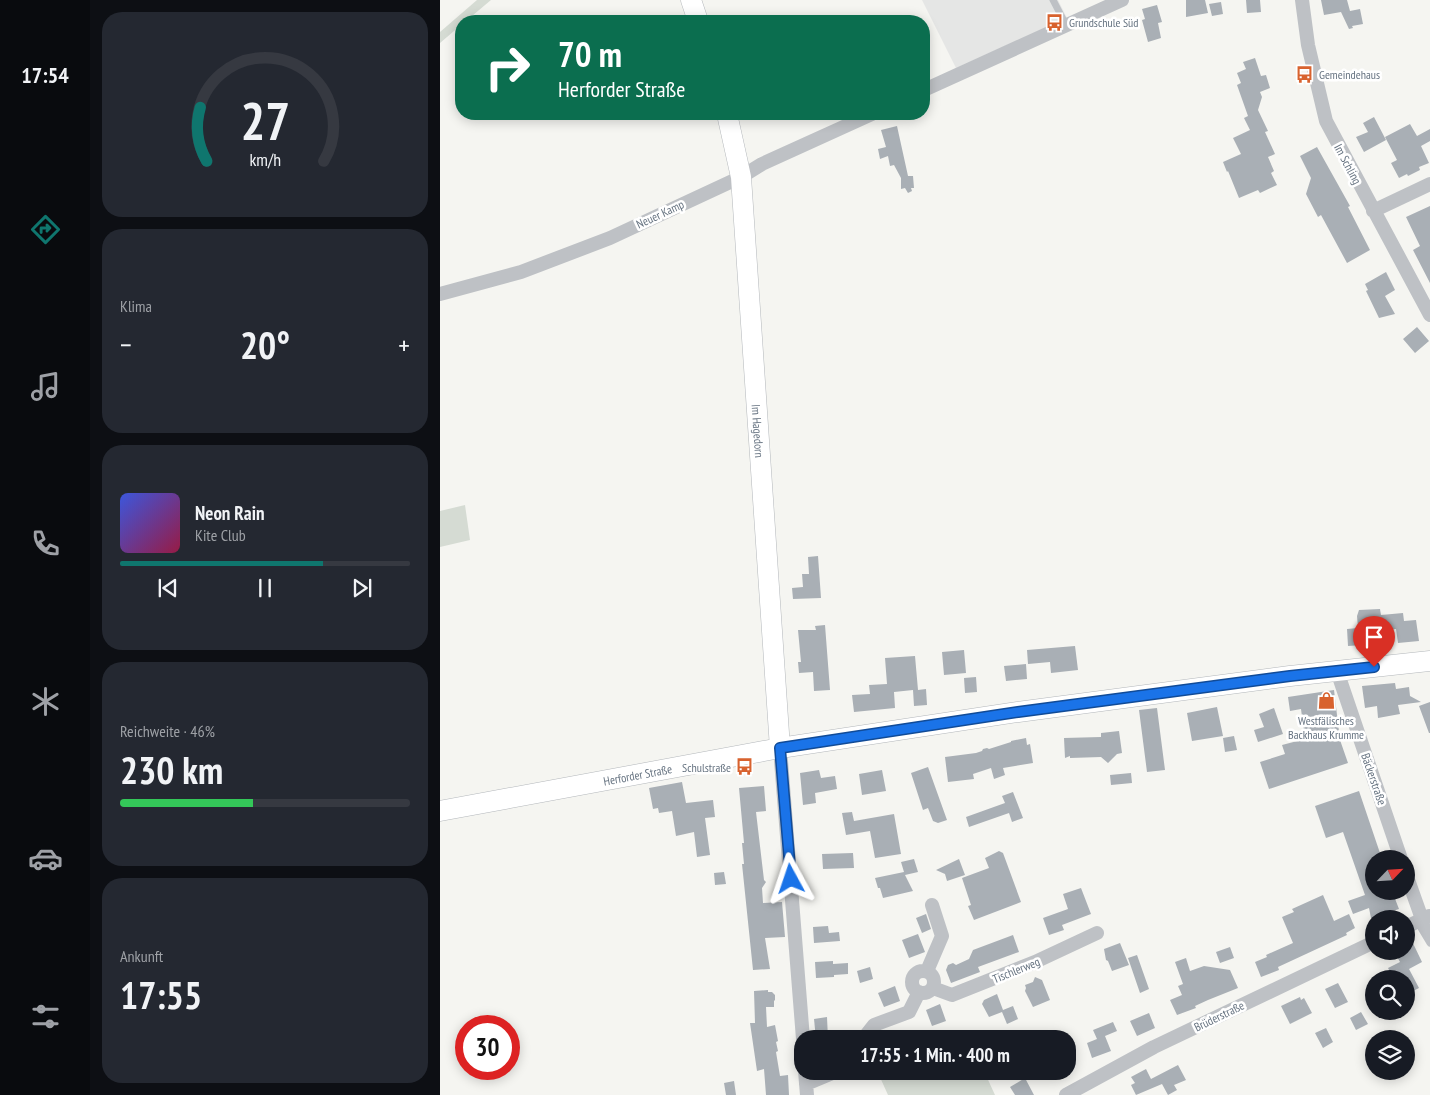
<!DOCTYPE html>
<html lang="de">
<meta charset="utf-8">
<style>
body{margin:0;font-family:"PT Sans Narrow",sans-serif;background:#242831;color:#f1f3f6;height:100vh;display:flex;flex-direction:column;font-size:19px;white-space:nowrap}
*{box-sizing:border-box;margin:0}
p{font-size:16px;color:#9ea1a6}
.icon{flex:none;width:28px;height:28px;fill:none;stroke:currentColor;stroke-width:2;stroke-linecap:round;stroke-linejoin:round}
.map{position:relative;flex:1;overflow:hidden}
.sheet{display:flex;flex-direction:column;gap:12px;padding:12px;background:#0d0f14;width:350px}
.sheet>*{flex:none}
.hud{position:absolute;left:15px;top:15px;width:475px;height:105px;border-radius:20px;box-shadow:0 2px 12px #0003;background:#0b6e4f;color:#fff;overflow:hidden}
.needle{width:32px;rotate:65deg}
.fabs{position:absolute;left:925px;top:850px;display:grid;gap:10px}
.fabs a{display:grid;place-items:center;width:50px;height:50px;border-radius:50%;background:#171b24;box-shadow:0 2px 12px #0003;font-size:25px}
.speed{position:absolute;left:15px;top:1015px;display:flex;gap:10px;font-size:25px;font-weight:700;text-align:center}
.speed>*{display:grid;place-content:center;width:65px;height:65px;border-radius:50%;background:#171b24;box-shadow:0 2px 12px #0003;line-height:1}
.speed .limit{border:8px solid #d22;background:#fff;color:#111}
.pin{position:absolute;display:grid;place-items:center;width:42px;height:42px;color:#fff;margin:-51px -21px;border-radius:50% 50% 50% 0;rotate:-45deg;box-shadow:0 0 5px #0007}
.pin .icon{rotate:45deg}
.me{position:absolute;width:55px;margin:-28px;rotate:355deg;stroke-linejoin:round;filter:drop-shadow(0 0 4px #0008)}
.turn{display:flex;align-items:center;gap:18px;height:105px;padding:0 20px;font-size:22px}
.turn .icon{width:65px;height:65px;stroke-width:2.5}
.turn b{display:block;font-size:35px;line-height:42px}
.big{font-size:38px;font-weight:700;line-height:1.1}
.sheet .tile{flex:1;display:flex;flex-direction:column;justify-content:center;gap:8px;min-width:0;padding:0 18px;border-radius:20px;background:#242831}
.sheet .dial{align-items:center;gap:0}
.dial svg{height:130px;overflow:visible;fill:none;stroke:#363941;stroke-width:7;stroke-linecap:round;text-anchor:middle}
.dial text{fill:#f1f3f6;stroke:none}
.song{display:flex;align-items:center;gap:15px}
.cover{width:60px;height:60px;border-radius:8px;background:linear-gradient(135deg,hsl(230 70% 55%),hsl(340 70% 35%))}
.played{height:5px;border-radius:2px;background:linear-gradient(90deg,#0f766e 70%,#363941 70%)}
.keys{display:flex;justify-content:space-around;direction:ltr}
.heat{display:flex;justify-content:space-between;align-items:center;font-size:28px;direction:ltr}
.charge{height:8px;border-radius:4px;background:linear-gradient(90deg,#34c759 46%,#363941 0)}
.trip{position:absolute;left:354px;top:1030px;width:282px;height:50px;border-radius:20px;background:#171b24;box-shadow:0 2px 12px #0003;font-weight:700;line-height:50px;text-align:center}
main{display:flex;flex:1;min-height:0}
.menu{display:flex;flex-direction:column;width:90px;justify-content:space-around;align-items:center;background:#090b0e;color:#9ea1a6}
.menu .icon{width:35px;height:35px}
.menu .current{color:#0f766e}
.menu b{font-size:22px;color:#f1f3f6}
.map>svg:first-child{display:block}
.built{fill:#e5e6e5}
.green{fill:#d5dbd3}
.building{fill:#a9afb5}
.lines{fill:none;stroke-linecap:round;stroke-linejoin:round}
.secondary-casing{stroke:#b3b7bb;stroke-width:21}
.lane{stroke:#bec1c5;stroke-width:7}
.street{stroke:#bec1c5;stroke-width:14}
.secondary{stroke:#fff;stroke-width:20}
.route-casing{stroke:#114b97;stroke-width:12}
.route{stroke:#1a73e8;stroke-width:9}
.labels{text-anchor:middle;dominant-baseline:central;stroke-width:5;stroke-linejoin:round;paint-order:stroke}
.poi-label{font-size:12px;fill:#667381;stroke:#fff;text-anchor:start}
.street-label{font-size:12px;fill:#667381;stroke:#fff}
</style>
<main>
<nav class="menu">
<b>17:54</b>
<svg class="icon current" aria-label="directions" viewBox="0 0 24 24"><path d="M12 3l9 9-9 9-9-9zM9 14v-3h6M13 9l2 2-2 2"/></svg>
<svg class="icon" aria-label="music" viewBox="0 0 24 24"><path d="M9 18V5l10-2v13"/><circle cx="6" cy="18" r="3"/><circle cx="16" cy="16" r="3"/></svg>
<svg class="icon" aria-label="phone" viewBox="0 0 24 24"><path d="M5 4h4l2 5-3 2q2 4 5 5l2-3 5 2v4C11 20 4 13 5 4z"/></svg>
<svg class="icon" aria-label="climate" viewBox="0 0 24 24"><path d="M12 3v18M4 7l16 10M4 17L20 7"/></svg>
<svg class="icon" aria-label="car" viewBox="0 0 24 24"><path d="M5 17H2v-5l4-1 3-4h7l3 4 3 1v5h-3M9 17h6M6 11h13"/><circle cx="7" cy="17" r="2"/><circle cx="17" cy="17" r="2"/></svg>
<svg class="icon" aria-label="filters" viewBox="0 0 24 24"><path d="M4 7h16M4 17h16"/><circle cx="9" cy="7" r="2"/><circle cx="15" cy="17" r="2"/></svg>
</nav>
<section class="sheet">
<div class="tile dial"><svg viewBox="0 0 100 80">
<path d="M14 69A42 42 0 1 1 86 69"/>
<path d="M14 69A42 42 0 0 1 10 36" stroke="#0f766e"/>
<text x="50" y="56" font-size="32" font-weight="700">27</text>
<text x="50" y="72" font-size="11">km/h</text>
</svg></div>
<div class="tile"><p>Klima</p>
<div class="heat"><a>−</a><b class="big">20°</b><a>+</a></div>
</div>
<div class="tile">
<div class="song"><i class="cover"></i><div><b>Neon Rain</b><p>Kite Club</p></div></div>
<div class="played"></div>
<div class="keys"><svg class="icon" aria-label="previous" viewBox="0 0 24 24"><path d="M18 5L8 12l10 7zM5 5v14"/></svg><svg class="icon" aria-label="pause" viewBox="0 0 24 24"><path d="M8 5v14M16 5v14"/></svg><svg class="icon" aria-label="next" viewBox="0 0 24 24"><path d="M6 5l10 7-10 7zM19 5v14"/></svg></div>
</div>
<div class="tile"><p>Reichweite · 46%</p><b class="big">230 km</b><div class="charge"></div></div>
<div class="tile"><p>Ankunft</p><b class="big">17:55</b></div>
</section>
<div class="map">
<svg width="990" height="1095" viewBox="0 0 990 1095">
<rect width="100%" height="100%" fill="#f5f5f1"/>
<path class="built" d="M482,0H618L627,18L516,68Z"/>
<path class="green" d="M37,0H51L26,21H21V25L0,43V32Z
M25,505L30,540L0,547V511Z
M449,1071H544L555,1095H448L439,1075Z"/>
<path class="building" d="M746,0H765L768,13L746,17Z
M806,0H820L821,12L807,13Z
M881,0H907L910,11L920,9L923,24L912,26L913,28L909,29L901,12L884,15Z
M781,2L783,14L772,16L769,4Z
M717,5L722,22L718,23L721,38L708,42L702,20L705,19L702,9Z
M815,58L821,76L826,75L830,88L820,92L822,97L818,110L828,131L825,132L835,154L828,157L834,171L831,173L837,185L820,193L818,190L799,198L788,171L787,172L783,162L801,154L793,138L810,130L804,118L808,116L797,85L801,83L797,73L806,69L803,62Z
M934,117L946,140L924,152L916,137L928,132L923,123Z
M970,124L977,136L990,129V141L981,146L989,163L979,167L980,170L968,176L967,174L959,178L951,163L957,160L945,137Z
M457,126L468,176H473L474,188H471L472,191L468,193L465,188L461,189V178L454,165L450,166L448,156L440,159L438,149L446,147L441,130Z
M877,147L910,206L908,207L930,250L907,263L881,215L878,217L866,194L871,178L860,156Z
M990,206V283L973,250L980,246L966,217Z
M946,272L955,290L945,296L955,314L939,318L926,291L928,290L925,284Z
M977,327L989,341L975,353L963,339Z
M378,556L381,598L353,599L352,588L363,587L362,574H369L368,557Z
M940,609L941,615L963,613L964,621L976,620L979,641L958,643L956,629L921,632L923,645L908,646L907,629L918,628L917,616L919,610Z
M385,625L390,690L374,691L373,672L359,673L358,662H361L358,630H376L375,626Z
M635,646L638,670L611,673L610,662L588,664L587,650Z
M524,650L526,673L504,675L502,652Z
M475,656L478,690L486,689L487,705L474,706L473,690L454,692L455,708L414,712L412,695L430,694L429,685L447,684L445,658Z
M586,664L587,679L566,681L564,666Z
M536,677L537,692L525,693L524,678Z
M955,683L956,689L969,687L970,696L981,702L958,705L960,714L938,718L937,706L925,708L922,686Z
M894,690L900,740L908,763L829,789L820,762L845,754L842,745L865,739L861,709L850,711L848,697Z
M990,702V733H989L979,706Z
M777,707L783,736L752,741L747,713Z
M717,708L725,770L707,772L699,710Z
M834,708L843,734L818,742L814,730L824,727L819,714Z
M679,731L682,753L677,754L668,763L661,757L630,758V756L625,758L624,738L661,737V733Z
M794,736L797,750L785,752L783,738Z
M586,738L587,745L590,744L593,763L563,768L565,775L554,779L551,768L533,774L534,779L508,782L505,757L536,753L542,751L543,749L547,748L549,749L571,742V741Z
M488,767L507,820L498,823L493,821L488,808L483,810L471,773Z
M379,770L381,778L395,776L397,789L375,793L376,803L363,805L360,773Z
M442,770L446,791L422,795L419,774Z
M691,773L692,783L671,785L670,775Z
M242,782L246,803L273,800L275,817L265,818L270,855L257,857L254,832L236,836L232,811L219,813L218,808L213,809L209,788Z
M324,786L326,811L316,812L324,880L326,882L322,888L323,903L342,902L345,937L325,938L330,969L313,970L302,864H304L302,843H304L299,788Z
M919,791L942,859H934V891H952L959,909L931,918L929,908L913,914L908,901L925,895L903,832L886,838L875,806Z
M573,792L583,818L572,822L569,813L529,827L526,817L565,803L562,796Z
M412,812L414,821L454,814L461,854L435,858L430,831L406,835L402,813Z
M559,851L563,853L581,902L534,920L528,906L531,905L522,878L549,868L545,858Z
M413,853L414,868L383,869L382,854Z
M474,859L478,872L465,875L473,891L443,898L440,888H438L435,878L464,872L461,862Z
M519,859L525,875L507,881L505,874L496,870Z
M284,872L286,884L275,885L274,873Z
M641,888L651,914L622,925L624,930L609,935L603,918L628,909L623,894Z
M883,895L894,921L909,914L915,928L906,933L907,935L838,967L839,970L821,977L815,962L827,957L826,955L853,943L842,917L854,912L852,909Z
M486,914L491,929L482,933L476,918Z
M388,926L389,933L399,932L400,941L374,943L373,927Z
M478,934L485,952L469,958L462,940Z
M573,935L579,952L538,967L540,972L511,983L506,970L508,965L513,963L516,965L529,959L533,950Z
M969,935L982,962L969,969L979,988L969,993L966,988V979H954L948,968L960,962L954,951H966V936Z
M680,943L689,965L672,971L668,961L666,960L664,949Z
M790,947L794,958L780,963L776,952Z
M697,955L709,989L700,993L688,958Z
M746,958L750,971L764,966L790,970L798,988L768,1000L755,1006L756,1008L737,1015L730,1000L742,995L738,986L743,984L735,962Z
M393,961V964L408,963V974L394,975V977L376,978L375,962Z
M430,967L433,979L420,983L417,971Z
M595,977L602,980L610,1000L593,1007L585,991L586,988L585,985L593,982Z
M898,983L908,1002L895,1008L885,989Z
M455,986L460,1001L444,1007L438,993Z
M328,990V992H332L335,995V1000L334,1001V1007H326L327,1027L335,1025L338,1041L336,1042L338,1051L336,1052L340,1076L348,1075L349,1095H326L324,1069L317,1071L310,1023H315L314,991Z
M557,994L563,1010L573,1006L578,1019L567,1024L562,1012L549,1017L542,1004L544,1000Z
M860,997L861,1000L864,998L872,1013L850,1024L841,1006Z
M500,1004L506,1021L492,1026L486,1010Z
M921,1012L928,1024L916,1030L910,1018Z
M709,1013L715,1028L697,1036L690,1021Z
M387,1017L388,1039H376L374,1019Z
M673,1022L677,1031L665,1036L671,1051L652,1058L647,1043L657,1039L653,1030Z
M886,1028L893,1042L883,1048L875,1033Z
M738,1065L746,1080L734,1085L737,1090L728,1095L722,1084L696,1095L691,1085L695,1083L691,1077L706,1069L711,1079Z
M585,1078L594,1095H575L570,1087Z
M294,1081L296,1095H286L284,1083Z"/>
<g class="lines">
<defs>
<g id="secondary">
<path d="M251,0L258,21"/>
<path id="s1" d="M287,114L301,177L340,748"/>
<path id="s2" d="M0,811L340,748L578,712L850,676L990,661"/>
</g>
</defs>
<use href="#secondary" class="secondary-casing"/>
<path class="lane" d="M613,0L626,25
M981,928L990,943"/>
<path class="street" d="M862,0L868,45L886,121L990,315
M484,90L682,0
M933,211L990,184
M0,294L81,272L170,238L301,177L322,164L432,114
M897,671L961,859
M340,748L363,1039
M966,874L982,919L990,931
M966,927L989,916
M472 982a11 11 0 1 1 22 0a11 11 0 1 1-22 0Z
M487,971L502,936L492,905
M493,988L512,995L595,962L657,933
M423,1039L434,1025L469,1012L479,992
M365,1071L367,1095
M366,1084L397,1071
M626,1095L714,1047L934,942"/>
<use href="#secondary" class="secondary"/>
</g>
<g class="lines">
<defs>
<path id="route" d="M351,879L340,748L578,712L850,676L934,667"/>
</defs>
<use href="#route" class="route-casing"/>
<use href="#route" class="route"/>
</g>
<defs>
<symbol id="bus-bare" viewBox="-9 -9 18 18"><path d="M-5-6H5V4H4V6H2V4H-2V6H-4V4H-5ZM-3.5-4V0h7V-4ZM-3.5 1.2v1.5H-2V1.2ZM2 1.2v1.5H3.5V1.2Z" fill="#d8622e" stroke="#fff" stroke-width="2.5" paint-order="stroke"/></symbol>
<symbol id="shop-bare" viewBox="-9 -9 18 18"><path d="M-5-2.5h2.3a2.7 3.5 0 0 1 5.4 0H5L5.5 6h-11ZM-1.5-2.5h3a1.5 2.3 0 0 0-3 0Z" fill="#d8622e" stroke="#fff" stroke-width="2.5" paint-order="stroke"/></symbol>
</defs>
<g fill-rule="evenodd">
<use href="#bus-bare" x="602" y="10" width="25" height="25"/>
<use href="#bus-bare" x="852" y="62" width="25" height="25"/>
<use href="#shop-bare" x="874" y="688" width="25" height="25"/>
<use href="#bus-bare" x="292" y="754" width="25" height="25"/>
</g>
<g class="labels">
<g class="poi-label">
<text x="629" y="22">Grundschule Süd</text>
<text x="879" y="74">Gemeindehaus</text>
<text x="886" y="720" text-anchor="middle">Westfälisches<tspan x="886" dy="14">Backhaus Krumme</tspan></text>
<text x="291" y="767" text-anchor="end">Schulstraße</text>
</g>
<g class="street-label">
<text transform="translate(908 164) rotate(62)">Im Schling</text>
<text transform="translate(220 214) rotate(-25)">Neuer Kamp</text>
<text stroke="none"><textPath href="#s1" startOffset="319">Im Hagedorn</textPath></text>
<text stroke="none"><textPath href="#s2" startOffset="201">Herforder Straße</textPath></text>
<text transform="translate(934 779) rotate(71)">Bäckerstraße</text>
<text transform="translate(576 970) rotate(-22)">Tischlerweg</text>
<text transform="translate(779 1016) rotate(-26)">Brüderstraße</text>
</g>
</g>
</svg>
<div class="fabs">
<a><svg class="needle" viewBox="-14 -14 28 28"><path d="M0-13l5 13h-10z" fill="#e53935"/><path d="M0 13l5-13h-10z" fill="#9ea1a6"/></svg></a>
<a><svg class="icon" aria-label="sound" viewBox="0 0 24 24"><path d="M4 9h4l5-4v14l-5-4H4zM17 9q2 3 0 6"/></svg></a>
<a><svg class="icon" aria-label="search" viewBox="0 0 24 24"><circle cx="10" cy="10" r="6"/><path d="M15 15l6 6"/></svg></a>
<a><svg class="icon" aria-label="layers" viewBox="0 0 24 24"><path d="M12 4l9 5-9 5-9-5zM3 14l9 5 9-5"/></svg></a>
</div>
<div class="speed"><div class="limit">30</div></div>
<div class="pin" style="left:934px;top:667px;background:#d93025"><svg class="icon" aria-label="arrive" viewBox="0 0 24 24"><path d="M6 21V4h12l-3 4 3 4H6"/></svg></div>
<svg class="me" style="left:351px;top:879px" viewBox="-20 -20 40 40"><path d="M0-17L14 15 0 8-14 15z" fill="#1a73e8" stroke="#fff" stroke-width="4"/></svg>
<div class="trip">17:55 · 1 Min. · 400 m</div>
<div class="hud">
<div class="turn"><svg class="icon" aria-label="right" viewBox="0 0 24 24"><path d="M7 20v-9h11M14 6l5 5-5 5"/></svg><div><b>70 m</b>Herforder Straße</div></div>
</div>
</div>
</main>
